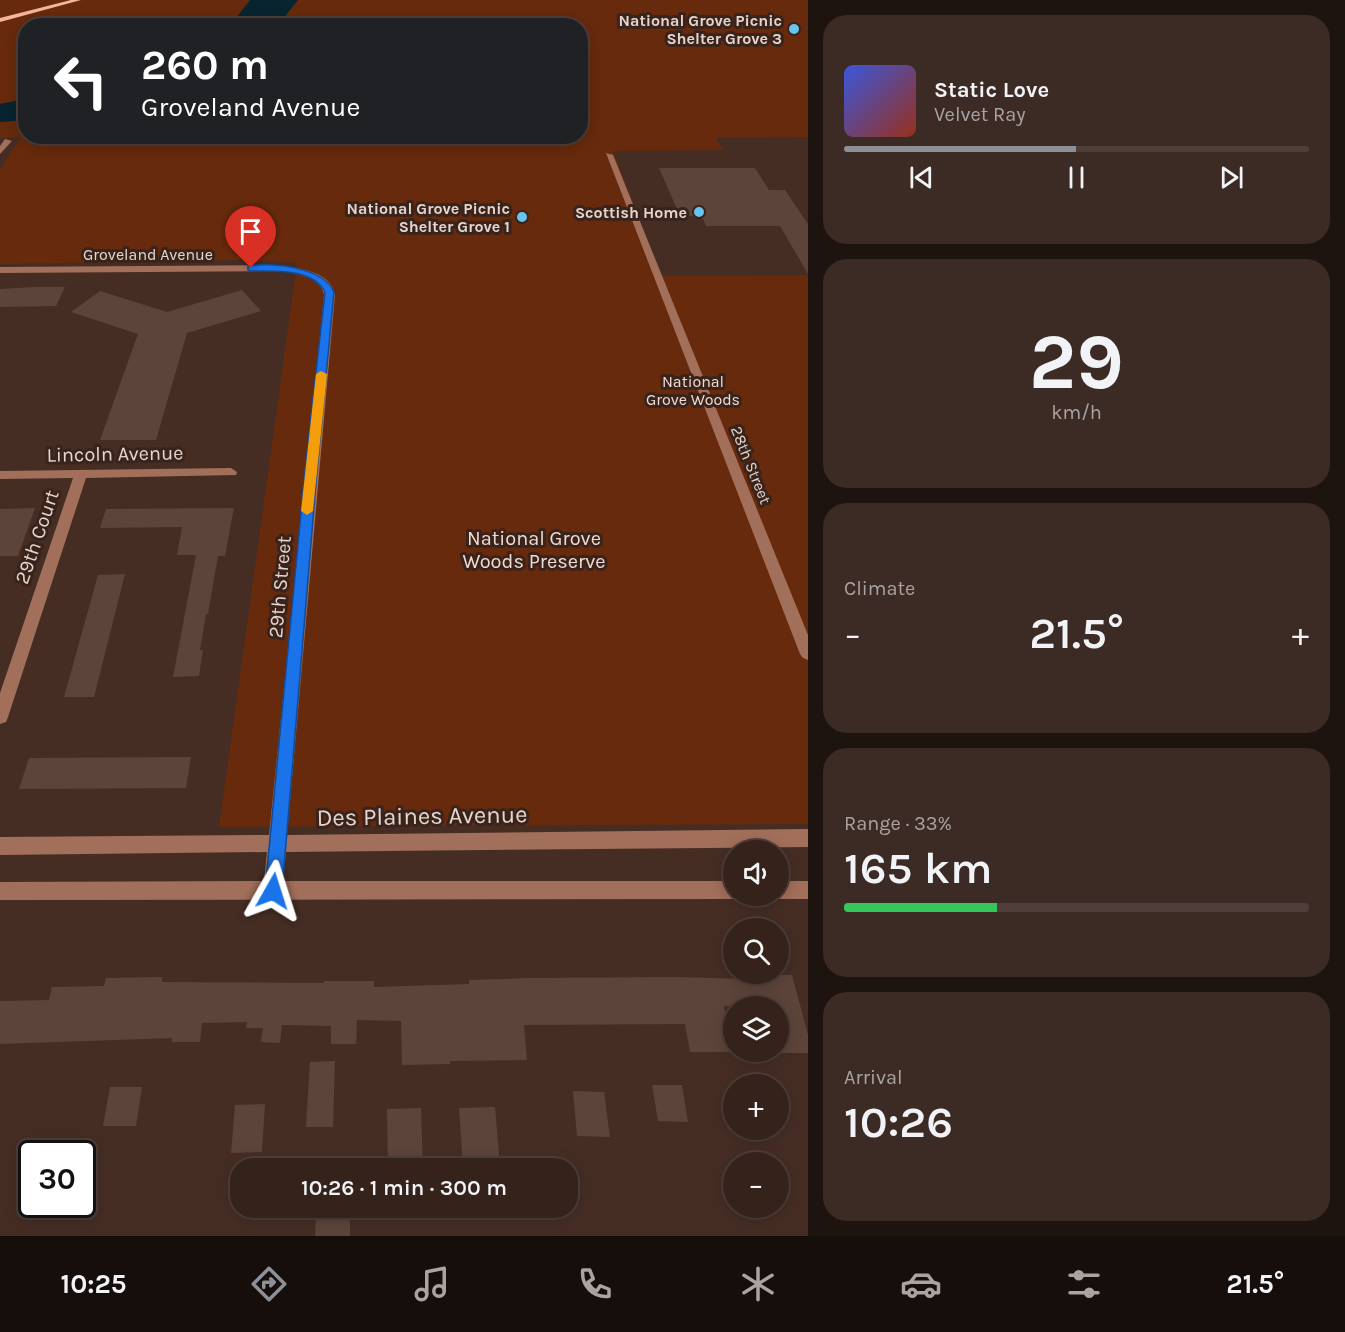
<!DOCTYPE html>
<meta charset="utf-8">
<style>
body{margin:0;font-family:Karla,sans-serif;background:#3c2a24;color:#f1f3f6;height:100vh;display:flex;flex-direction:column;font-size:22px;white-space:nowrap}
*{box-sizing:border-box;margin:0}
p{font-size:20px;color:#a9a4a3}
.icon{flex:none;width:33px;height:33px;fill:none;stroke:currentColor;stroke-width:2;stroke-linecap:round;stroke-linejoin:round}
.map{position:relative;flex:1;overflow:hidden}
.drawer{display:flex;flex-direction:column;gap:15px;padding:15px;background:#1d130f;width:537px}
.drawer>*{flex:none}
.top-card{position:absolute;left:18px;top:18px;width:570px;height:126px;border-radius:24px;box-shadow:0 3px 15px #0003,0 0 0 2px #4e3f3a;background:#202124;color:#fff;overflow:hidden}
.controls{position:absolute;left:723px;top:840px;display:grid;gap:12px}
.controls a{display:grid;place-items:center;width:66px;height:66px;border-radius:50%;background:#34221b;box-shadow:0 3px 15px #0003,0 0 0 2px #4e3f3a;font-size:30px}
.speed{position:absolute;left:18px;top:1140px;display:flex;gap:12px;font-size:30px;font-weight:700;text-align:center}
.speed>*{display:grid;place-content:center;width:78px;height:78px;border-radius:50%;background:#34221b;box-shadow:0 3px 15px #0003,0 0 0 2px #4e3f3a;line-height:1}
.speed .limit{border:3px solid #111;border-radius:9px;background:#fff;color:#111}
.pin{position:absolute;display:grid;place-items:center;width:51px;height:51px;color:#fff;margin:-62px -26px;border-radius:50% 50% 50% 0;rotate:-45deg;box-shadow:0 0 6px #0007}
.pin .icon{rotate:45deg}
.me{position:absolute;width:66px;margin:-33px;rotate:6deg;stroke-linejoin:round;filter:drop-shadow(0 0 4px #0008)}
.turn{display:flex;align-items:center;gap:21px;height:126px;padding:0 24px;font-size:27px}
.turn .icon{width:78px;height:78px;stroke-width:2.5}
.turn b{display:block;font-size:42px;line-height:51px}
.big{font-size:45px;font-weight:600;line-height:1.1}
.drawer .widget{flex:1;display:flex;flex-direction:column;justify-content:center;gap:9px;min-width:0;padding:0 21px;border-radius:24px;background:#3c2a24}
.drawer .dial{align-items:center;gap:0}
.dial b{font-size:78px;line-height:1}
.song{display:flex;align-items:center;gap:18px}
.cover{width:72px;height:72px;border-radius:9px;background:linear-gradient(135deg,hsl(230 70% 55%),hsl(10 70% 35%))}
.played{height:6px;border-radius:3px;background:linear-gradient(90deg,#8c9099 50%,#4e3f3a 50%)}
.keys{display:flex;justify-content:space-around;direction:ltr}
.heat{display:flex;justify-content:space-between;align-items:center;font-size:33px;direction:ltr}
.charge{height:9px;border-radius:4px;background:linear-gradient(90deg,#34c759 33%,#4e3f3a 0)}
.trip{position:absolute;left:230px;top:1158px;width:348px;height:60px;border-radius:24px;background:#34221b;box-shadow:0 3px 15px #0003,0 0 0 2px #4e3f3a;font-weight:600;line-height:60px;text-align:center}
.menu{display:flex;height:96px;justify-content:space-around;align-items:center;background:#150e0b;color:#a9a4a3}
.menu .icon{width:42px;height:42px}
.menu .current{color:#8c9099}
.menu b{font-size:27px;color:#f1f3f6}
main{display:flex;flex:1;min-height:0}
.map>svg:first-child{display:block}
.green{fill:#672a0c}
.water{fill:#082430}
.building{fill:#5d443a}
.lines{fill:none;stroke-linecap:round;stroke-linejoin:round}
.minor{fill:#a26f5a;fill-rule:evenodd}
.major{fill:#f5b69c;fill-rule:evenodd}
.route{fill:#1a73e8;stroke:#114b97;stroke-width:1.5}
.slow{fill:#f59e0b}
.poi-dot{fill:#67c4f0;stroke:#3a231a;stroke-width:2}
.labels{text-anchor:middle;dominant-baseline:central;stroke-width:6;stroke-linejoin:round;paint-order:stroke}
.far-poi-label{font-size:16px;font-weight:bold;fill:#e4d5cf;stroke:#3a231a;text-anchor:end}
.far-street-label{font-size:16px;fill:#e4d5cf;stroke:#3a231a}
.far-park-label{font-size:16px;fill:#f0dbd3;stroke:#3a231a}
.street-label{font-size:20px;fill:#e4d5cf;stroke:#3a231a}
.park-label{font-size:20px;fill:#f0dbd3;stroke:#3a231a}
.near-street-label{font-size:24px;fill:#e4d5cf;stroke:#3a231a}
</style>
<main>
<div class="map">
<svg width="808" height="1236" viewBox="0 0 808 1236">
<rect width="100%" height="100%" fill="#452d24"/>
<path class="green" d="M0,0H250L231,25L26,26L25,99L0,104Z
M298,0H808V137L716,138L723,150L613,151L661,276L808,275V824L219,827L297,263L238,260L0,264V170L21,137L0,138V122L25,120L26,136H580V26L278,25Z"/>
<path class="water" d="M250,0H298L278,25H231Z
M25,99V120L0,122V104Z"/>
<path class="building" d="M659,168H755L769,190H785L808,224V274L780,226H706L703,219L693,216H680Z
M35,287H65L56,306L0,307V289Z
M242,290L261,311L187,333L156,440H100L138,334L71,312L100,291L167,312Z
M35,508L18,556H0V509Z
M234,508L225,556H218L208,614H206L200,650H203L199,676L173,677L196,555H177L182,527L100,528L106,509Z
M125,574L94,697H64L98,575Z
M191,757L186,788L19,789L29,758Z
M742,975H792L808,1035V1053H778V1006H724L733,1052H690L685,1024L524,1025L527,1060L450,1061V1064L402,1065L401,1021L357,1020L356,1044H331V1026L282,1025L280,1043L261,1042L263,1028H246L247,1022L202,1023L200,1042H172V1038L0,1044V1001L49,1000L52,987L104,986L106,978L162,977V982L324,983V981H374V987L469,984V980L530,978L677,977L743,979Z
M335,1061L333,1127H306L310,1062Z
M652,1085H682L688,1122L658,1121Z
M110,1087H142L136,1126H103Z
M573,1091L604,1092L610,1137L577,1136Z
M265,1104L262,1152L231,1153L235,1105Z
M495,1107L500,1166H463L459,1108Z
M421,1108L423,1168H388L387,1109Z
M350,1214V1236H315L316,1216Z"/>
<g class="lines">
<path class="minor" d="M5,139L12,141L0,154V146Z
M606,153L613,155L808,635V660L803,658L800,654Z
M279,265C298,268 331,271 335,295L287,835L808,829V847L286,852L283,881H734V896H741L734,899L0,900V882L264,881L267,852L0,855V837L269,835L324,295C321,276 294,273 279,271L0,273V267Z
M231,468L237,472L236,475L86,478L8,717L6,722L0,724V693L73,478L0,479V471Z
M778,881H808V899H778L771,897L778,896Z"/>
<path class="major" d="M71,0H81L0,22V18Z"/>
</g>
<path class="route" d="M248,266C271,262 324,267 334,292L317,471L282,891L280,897L273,899L267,897L265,891L305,471L325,292C313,268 273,271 251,271L248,270Z"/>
<path class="slow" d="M321,371L327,374L313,511L307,515L301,511L316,374Z"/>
<g class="poi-dot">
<circle cx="794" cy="29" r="6"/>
<circle cx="699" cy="212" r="6"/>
<circle cx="522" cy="217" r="6"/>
</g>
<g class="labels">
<g class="far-poi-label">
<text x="782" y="20">National Grove Picnic<tspan x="782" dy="18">Shelter Grove 3</tspan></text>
<text x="510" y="208">National Grove Picnic<tspan x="510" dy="18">Shelter Grove 1</tspan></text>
<text x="687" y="212">Scottish Home</text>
</g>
<g class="far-street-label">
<text x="148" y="254">Groveland Avenue</text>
<text transform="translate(751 465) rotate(68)">28th Street</text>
</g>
<g class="far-park-label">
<text x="693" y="381">National<tspan x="693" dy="18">Grove Woods</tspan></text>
</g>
<g class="street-label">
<text transform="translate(115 454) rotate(-1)">Lincoln Avenue</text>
<text transform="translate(37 537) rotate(-71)">29th Court</text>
<text transform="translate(280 587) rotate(-85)">29th Street</text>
</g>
<g class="park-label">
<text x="534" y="538">National Grove<tspan x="534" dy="23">Woods Preserve</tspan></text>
</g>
<g class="near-street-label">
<text transform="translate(422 816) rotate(-1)">Des Plaines Avenue</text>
</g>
</g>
</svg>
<div class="controls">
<a><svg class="icon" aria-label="sound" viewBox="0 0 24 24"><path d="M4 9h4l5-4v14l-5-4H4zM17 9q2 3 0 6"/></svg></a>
<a><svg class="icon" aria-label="search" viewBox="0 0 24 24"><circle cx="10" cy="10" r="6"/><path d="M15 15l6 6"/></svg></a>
<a><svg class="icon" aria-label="layers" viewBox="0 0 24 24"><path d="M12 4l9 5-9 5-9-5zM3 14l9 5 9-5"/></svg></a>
<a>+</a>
<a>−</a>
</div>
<div class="speed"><div class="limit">30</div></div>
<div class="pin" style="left:251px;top:268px;background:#d93025"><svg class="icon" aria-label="arrive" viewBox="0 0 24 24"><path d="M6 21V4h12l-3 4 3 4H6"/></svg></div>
<svg class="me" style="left:273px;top:891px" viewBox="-20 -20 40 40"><path d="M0-17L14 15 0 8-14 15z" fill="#1a73e8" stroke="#fff" stroke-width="4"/></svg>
<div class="trip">10:26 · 1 min · 300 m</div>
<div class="top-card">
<div class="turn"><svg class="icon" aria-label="left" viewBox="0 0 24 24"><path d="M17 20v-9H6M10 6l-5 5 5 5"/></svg><div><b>260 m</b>Groveland Avenue</div></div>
</div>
</div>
<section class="drawer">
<div class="widget">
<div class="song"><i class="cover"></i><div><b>Static Love</b><p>Velvet Ray</p></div></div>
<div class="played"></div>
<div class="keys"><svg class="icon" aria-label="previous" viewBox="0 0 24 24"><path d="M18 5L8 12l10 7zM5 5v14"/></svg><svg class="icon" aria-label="pause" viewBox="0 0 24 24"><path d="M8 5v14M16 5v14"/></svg><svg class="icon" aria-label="next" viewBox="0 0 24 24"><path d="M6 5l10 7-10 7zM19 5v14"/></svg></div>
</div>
<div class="widget dial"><b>29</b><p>km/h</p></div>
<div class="widget"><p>Climate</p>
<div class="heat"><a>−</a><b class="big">21.5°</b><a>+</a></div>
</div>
<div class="widget"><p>Range · 33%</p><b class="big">165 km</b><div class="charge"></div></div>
<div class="widget"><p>Arrival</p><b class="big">10:26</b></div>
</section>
</main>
<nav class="menu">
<b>10:25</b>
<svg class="icon current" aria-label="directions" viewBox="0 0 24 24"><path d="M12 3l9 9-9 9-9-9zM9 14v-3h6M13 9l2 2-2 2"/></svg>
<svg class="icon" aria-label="music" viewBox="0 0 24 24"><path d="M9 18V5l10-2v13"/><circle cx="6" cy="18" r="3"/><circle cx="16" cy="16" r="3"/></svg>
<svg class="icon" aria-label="phone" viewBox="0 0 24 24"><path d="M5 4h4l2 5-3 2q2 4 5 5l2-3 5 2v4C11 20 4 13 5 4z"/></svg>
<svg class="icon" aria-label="climate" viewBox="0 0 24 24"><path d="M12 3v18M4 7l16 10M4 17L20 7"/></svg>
<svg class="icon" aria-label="car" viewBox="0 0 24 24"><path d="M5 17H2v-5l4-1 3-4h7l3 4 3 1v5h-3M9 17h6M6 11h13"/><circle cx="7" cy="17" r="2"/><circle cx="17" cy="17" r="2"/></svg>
<svg class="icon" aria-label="filters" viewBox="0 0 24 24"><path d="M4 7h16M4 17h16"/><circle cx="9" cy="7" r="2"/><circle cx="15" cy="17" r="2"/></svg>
<b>21.5°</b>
</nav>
